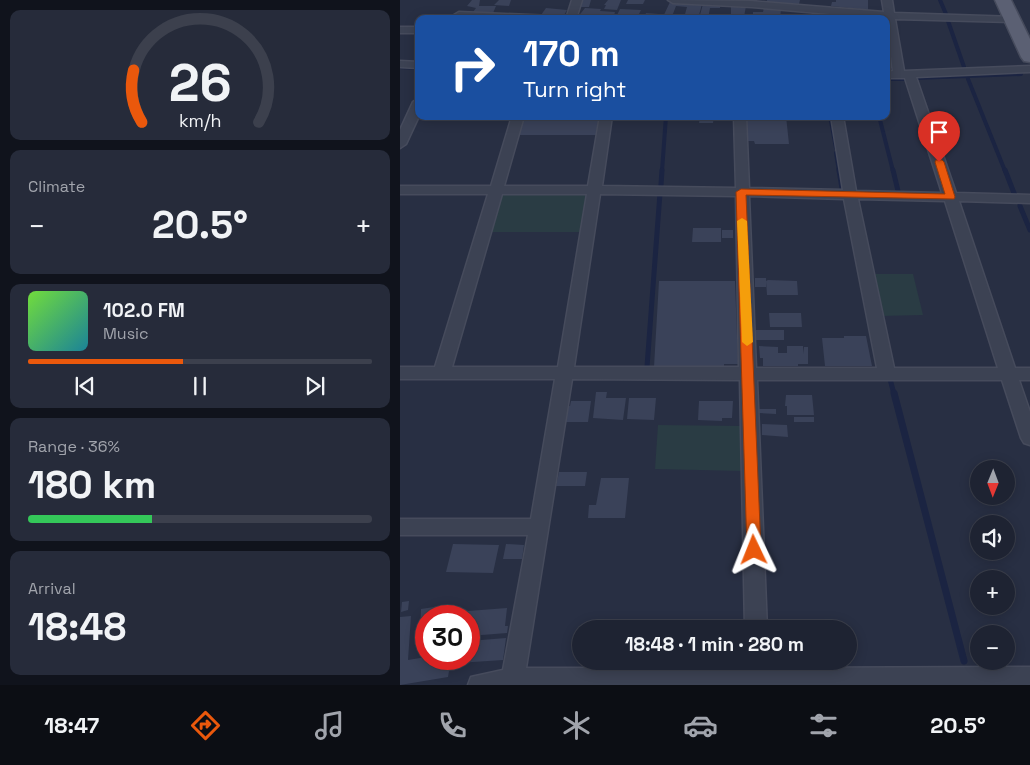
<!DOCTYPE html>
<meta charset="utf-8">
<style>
body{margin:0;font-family:"Space Grotesk",sans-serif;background:#262b3a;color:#f1f3f6;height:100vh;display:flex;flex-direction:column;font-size:19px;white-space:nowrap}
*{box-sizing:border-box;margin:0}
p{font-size:16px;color:#a1a4ac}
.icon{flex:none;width:28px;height:28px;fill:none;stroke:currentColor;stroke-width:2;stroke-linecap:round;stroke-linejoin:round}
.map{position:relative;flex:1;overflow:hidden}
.side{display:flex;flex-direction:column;gap:10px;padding:10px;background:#10131c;width:400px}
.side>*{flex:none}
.hud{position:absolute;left:15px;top:15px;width:475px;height:105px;border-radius:10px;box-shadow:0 2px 12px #0003,0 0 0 1px #3c404d;background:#1a4fa0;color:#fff;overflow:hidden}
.needle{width:32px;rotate:181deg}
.fabs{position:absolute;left:570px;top:460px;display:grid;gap:10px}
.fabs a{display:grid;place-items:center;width:45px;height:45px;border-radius:50%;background:#1e2332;box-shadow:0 2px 12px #0003,0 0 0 1px #3c404d;font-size:25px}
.speed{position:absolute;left:15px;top:605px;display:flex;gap:10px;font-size:25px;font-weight:700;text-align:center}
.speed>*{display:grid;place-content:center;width:65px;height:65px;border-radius:50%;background:#1e2332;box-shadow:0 2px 12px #0003,0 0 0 1px #3c404d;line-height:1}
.speed .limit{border:8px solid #d22;background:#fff;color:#111}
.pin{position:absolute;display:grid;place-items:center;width:42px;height:42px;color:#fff;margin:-51px -21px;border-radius:50% 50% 50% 0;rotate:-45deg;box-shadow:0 0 5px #0007}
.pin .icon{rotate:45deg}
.me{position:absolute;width:55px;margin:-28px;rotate:358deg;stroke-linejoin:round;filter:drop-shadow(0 0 4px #0008)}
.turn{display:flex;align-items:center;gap:18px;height:105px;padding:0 25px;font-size:22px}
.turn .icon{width:65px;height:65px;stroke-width:2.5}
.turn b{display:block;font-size:35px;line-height:42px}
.big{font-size:38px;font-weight:700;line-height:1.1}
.side .widget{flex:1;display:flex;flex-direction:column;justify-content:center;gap:8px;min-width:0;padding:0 18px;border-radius:10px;background:#262b3a}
.side .dial{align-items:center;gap:0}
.dial svg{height:130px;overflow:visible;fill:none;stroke:#3c404d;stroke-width:7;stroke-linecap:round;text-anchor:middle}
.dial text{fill:#f1f3f6;stroke:none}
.song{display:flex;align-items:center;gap:15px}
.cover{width:60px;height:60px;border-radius:8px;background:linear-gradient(135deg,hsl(100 70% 55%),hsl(190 70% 35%))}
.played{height:5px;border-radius:2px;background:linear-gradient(90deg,#ea580c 45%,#3c404d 45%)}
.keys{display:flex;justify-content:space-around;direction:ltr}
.heat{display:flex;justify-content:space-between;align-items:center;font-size:28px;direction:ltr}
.charge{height:8px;border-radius:4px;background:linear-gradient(90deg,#34c759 36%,#3c404d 0)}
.trip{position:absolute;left:172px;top:620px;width:285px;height:50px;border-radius:25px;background:#1e2332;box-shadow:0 2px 12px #0003,0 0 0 1px #3c404d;font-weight:700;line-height:50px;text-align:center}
.menu{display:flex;height:80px;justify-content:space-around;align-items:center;background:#0c0e14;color:#a1a4ac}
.menu .icon{width:35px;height:35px}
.menu .active{color:#ea580c}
.menu b{font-size:22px;color:#f1f3f6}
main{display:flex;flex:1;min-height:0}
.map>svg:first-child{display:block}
.green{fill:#2a3c44}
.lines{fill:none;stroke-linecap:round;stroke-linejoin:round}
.stream-far2{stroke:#1b2442;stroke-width:4}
.stream-far1{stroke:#1b2442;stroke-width:5}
.stream{stroke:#1b2442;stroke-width:7}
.building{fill:#3a4259}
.minor-casing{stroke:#464b5c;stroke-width:3}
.primary-casing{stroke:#464b5c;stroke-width:3}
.minor{fill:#3c4253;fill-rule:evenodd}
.primary{fill:#5b6073;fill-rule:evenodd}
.route{fill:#ea580c;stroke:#983908}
.slow{fill:#f59e0b}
</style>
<main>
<section class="side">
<div class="widget dial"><svg viewBox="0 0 100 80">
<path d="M14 69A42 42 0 1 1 86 69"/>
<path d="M14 69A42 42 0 0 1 9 37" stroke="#ea580c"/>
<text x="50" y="56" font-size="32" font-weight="700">26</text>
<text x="50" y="72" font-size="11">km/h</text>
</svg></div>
<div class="widget"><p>Climate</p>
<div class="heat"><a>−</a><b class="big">20.5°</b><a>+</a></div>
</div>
<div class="widget">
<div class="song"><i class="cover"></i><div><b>102.0 FM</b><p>Music</p></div></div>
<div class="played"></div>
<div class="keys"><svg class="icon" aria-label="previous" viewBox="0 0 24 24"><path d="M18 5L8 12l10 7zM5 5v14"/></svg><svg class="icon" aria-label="pause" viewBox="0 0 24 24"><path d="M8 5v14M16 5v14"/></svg><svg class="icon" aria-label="next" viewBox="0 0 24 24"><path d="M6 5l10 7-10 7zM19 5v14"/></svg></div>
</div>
<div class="widget"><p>Range · 36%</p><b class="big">180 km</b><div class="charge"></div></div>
<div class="widget"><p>Arrival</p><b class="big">18:48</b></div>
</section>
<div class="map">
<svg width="630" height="685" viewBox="0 0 630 685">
<rect width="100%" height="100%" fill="#282f43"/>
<path class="green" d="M104,192L183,193L188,196L182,232H87L98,195Z
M471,274H513L523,315L480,316Z
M258,425L342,426L343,471L255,469Z"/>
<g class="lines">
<path class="stream-far2" d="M540,0L546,14
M486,20L492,68
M548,21L564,67
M0,67L19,68
M517,78L621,74
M486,79H505
M568,79L605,171
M430,116L436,148
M479,116L493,171
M436,153L439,171
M262,171L266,116"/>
<path class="stream-far1" d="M439,170L442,188
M493,170L498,191
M605,170L614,193
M261,185L262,170
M620,206L630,230
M247,367L260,193
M490,379L494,394"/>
<path class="stream" d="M494,393L564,661"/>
</g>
<path class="building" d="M72,0H80L79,6H96L93,13L73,12L76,8L67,6Z
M99,0H111L109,6L94,5Z
M180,0H191L189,7H180Z
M208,0H221L217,10L204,9L206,5H204Z
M228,0H245L243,4H226Z
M367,0H400L399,4L367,2Z
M436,0H468V10L431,6L432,2H436Z
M270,2L293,3L302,4L299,15L285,14L287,7L276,6L271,19H262Z
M303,4H320V8H310L308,19L304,18L305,15H300Z
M331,5L346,6L344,17H331Z
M146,8L167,10L163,17L141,15Z
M185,8L201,9L200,11L215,12L213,19L177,18Z
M364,8L381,9L380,19H353V12H363Z
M220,9L241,10L238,16L217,15Z
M416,12L440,14V19H415Z
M246,13L259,14L257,19H244Z
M122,116H201L198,135H117Z
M300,116H314L313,123H299Z
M346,116H386L389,144H355L354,141H347Z
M293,228H321V242H292Z
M322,230H333V238H322Z
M355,278H366V287H355Z
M368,280L397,281L398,295H367L366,281Z
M259,281H335L338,364H324V366L254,367Z
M369,313H401L402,327H370Z
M356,330H384V340H356Z
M444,336H466L472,366H425L422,338H444Z
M359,346L378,347V353H387V346H403V354L404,347H408V364H398V366H363V358H360Z
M196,392H207L206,398H226L223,420L193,418Z
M386,395H412L414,415H387V406H385Z
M229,398H256L254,420L227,419Z
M171,401H191L188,422H163L166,406H170Z
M299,401H333L332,418H322V421L298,420Z
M359,409H376V414L359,413Z
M394,417H414V422H394Z
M362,424L387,425L388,437L362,435Z
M159,472H187L185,486H156Z
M201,478H229L225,518H188L189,505H196Z
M53,544L99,545L93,573L46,572Z
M106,544L124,545L122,559H103Z
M9,601L8,610L1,612L2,602Z
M47,605V616H26V645L20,646L21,609Z
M107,608L105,626H108L107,633L69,636L68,611Z
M11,616L8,660L26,657V659H51L48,677L0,685V617Z
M106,638L103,660L58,663L59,659H69V641Z"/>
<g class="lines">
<defs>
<path id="minor" d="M172,0H182L176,19H166Z
M268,0L350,1L484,12L482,0H492L494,13L616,17L617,19L612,22L495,19L504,71L630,66V72L516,77L556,193L630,195V203L559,201L615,368H630V380H619L630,412V445L624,443L621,438L602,380H357L367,629H345L340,380L172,379L126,668H347L346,661H368L369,668L630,667V685H68L71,677L103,670L128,535H0V519H131L155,379H0V367H35L88,194H0V186H91L112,116H124L104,186H188L200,116H212L202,186L336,188L334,116H346L349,188L443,190L431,116H443L456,191L542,193L505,78H486V72L493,71L486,19L352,7L273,3ZM102,194H187L158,367H52ZM200,194L336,196L339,367H174ZM349,196L444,199L477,368H356ZM458,199L545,201L598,368H494Z
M59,12L152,16L157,19L55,17L54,15Z
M0,27H19V33H0Z
M0,61L19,62V68L0,67Z
M19,98V116L6,144L0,148V130L13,102Z"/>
<path id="primary" d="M595,0H611L630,39V62L624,61L621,57Z"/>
</defs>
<use href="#minor" class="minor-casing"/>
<use href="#primary" class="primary-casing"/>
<use href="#minor" class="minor"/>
<use href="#primary" class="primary"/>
</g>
<path class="route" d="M536,160H542L544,162L555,197L554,199L346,195L361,550L359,554L354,556L349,554L347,550L336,192L341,189L545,194L535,162Z"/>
<path class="slow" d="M342,218L347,221L353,342L347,346L342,342L337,221Z"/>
</svg>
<div class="fabs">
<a><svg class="needle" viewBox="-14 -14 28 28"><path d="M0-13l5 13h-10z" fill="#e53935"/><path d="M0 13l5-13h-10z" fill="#a1a4ac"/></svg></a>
<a><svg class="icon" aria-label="sound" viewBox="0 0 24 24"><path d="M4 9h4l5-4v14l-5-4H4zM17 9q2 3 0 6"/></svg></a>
<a>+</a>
<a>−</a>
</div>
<div class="speed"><div class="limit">30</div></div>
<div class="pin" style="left:539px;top:162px;background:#d93025"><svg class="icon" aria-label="arrive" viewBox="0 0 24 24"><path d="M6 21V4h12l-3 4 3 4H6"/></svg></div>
<svg class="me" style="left:354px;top:550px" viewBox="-20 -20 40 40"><path d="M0-17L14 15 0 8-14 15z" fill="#ea580c" stroke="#fff" stroke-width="4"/></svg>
<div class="trip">18:48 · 1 min · 280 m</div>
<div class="hud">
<div class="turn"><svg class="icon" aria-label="right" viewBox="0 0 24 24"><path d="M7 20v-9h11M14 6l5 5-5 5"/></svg><div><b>170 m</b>Turn right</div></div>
</div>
</div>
</main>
<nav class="menu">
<b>18:47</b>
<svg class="icon active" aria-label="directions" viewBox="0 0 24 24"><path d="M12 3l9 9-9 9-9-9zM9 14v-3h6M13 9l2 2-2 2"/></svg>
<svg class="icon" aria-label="music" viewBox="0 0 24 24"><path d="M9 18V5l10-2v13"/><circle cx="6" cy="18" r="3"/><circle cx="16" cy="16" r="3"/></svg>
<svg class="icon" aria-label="phone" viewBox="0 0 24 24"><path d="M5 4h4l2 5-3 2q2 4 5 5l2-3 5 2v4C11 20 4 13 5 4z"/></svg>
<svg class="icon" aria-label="climate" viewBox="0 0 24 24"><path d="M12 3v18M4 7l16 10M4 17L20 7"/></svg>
<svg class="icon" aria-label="car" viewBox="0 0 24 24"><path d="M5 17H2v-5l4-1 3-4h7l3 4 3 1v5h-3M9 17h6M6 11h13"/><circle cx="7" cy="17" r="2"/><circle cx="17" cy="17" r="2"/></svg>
<svg class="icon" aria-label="filters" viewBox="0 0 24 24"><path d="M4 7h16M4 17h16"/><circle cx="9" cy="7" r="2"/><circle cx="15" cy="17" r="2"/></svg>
<b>20.5°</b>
</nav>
